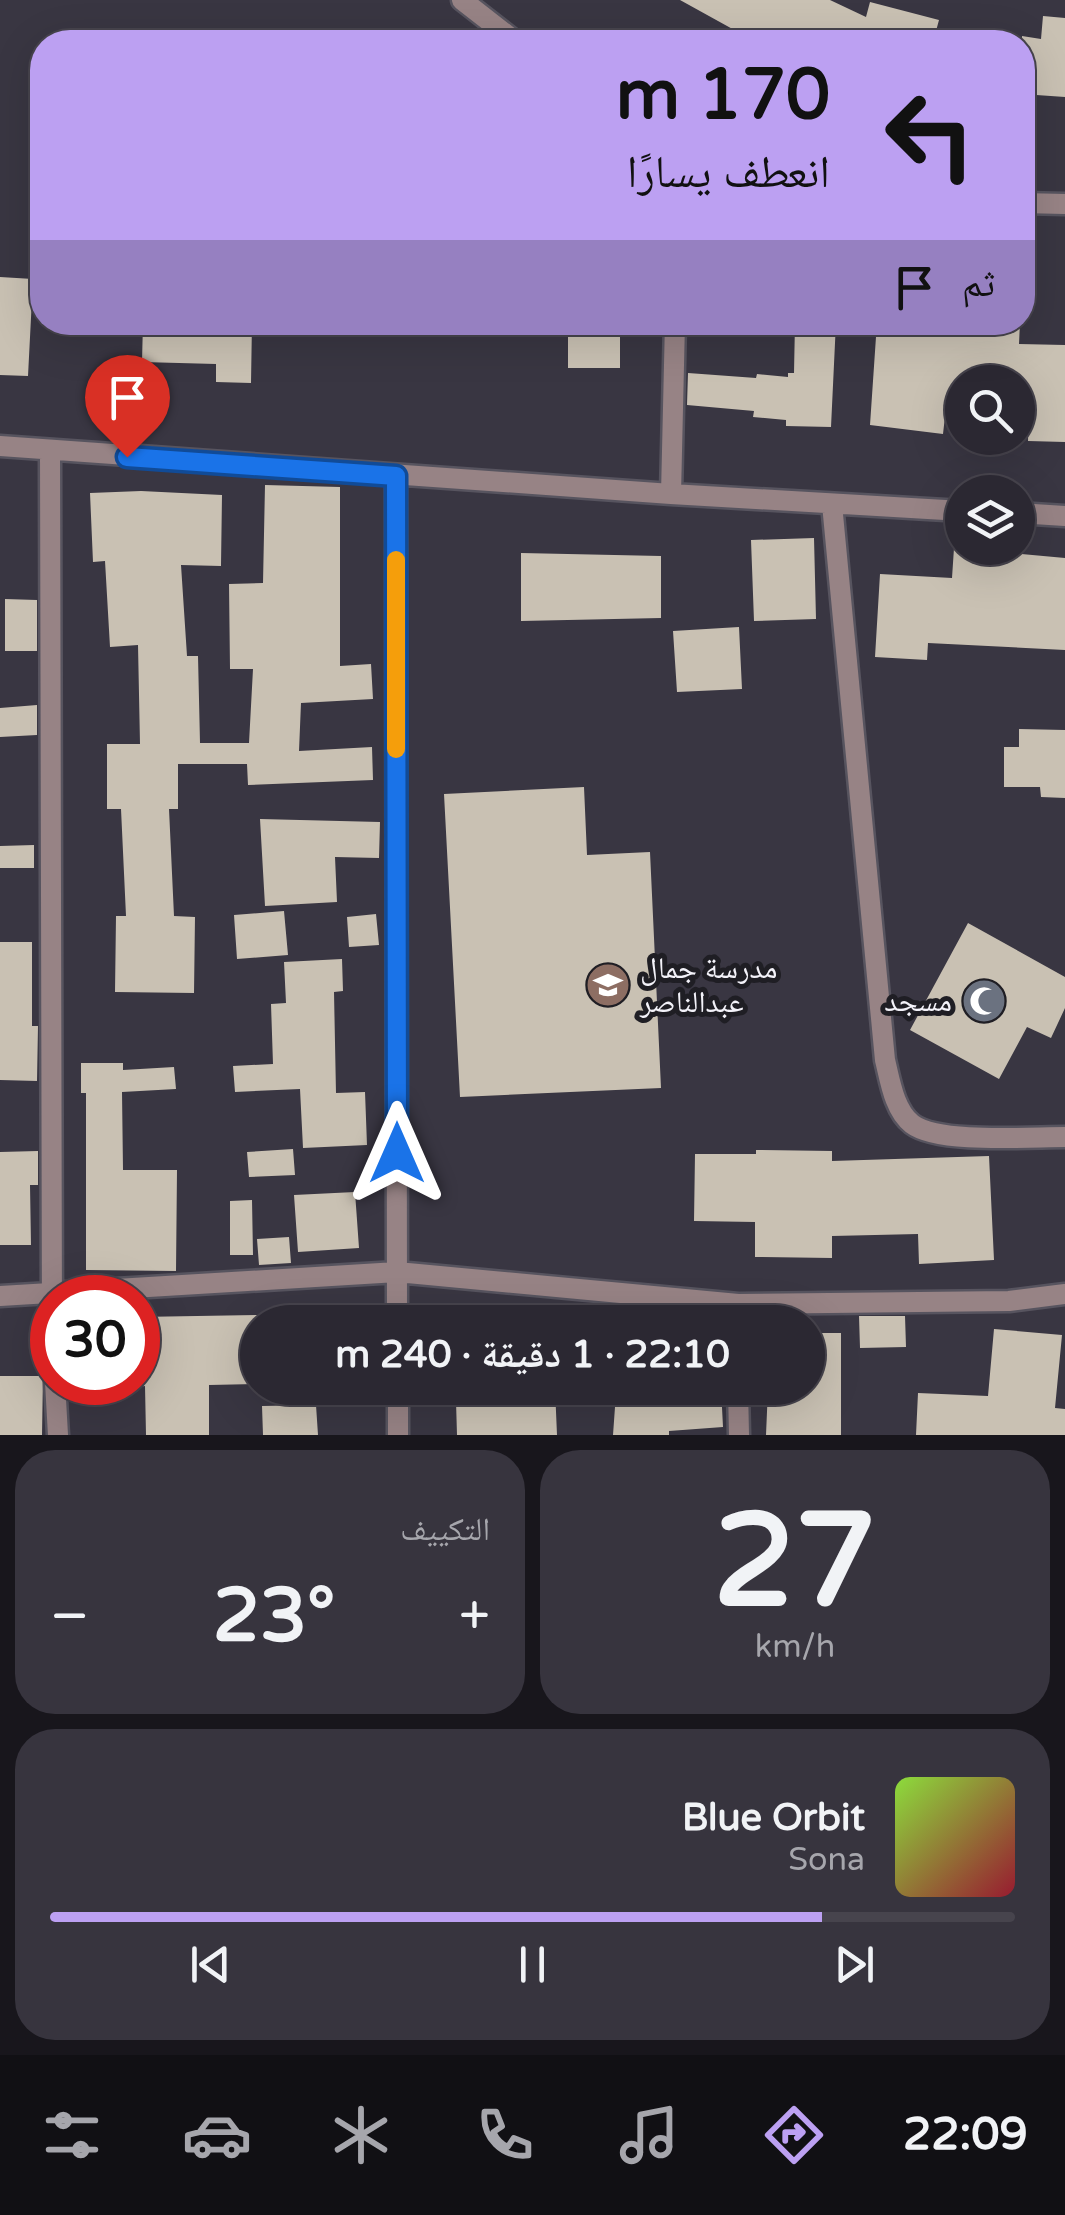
<!DOCTYPE html>
<html lang="ar">
<meta charset="utf-8">
<style>
body{margin:0;font-family:"Varela Round","Noto Naskh Arabic",sans-serif;background:#37343e;color:#f1f3f6;direction:rtl;height:100vh;display:flex;flex-direction:column;font-size:38px;white-space:nowrap}
*{box-sizing:border-box;margin:0}
p{font-size:32px;color:#a6a6ac}
.icon{flex:none;width:55px;height:55px;fill:none;stroke:currentColor;stroke-width:2;stroke-linecap:round;stroke-linejoin:round}
.map{position:relative;height:1435px;overflow:hidden;direction:ltr}
.details{display:flex;flex-direction:column;gap:15px;padding:15px;background:#18161c;flex:1}
.details>*{flex:none}
.banner{position:absolute;left:30px;top:30px;width:1005px;height:305px;border-radius:40px;box-shadow:0 10px 40px #0002,0 0 0 2px #47444d;direction:rtl;background:#bca0f2;color:#111;overflow:hidden}
.controls{position:absolute;left:945px;top:365px;display:grid;gap:20px}
.controls a{display:grid;place-items:center;width:90px;height:90px;border-radius:50%;background:#2b2832;box-shadow:0 10px 40px #0002,0 0 0 2px #47444d;font-size:50px}
.speed{position:absolute;left:30px;top:1275px;display:flex;gap:20px;font-size:50px;font-weight:700;text-align:center}
.speed>*{display:grid;place-content:center;width:130px;height:130px;border-radius:50%;background:#2b2832;box-shadow:0 10px 40px #0002,0 0 0 2px #47444d;line-height:1}
.speed .limit{border:15px solid #d22;background:#fff;color:#111}
.pin{position:absolute;display:grid;place-items:center;width:85px;height:85px;color:#fff;margin:-102px -42px;border-radius:50% 50% 50% 0;rotate:-45deg;box-shadow:0 0 10px #0007}
.pin .icon{rotate:45deg}
.me{position:absolute;width:110px;margin:-55px;rotate:0deg;stroke-linejoin:round;filter:drop-shadow(0 0 8px #0008)}
.turn{display:flex;align-items:center;gap:35px;height:210px;padding:0 40px;font-size:45px}
.turn .icon{width:130px;height:130px;stroke-width:2.5}
.turn b{display:block;font-size:70px;line-height:85px}
.then{display:flex;align-items:center;height:95px;padding:0 40px;background:#0003;gap:20px;font-size:38px}
.big{font-size:75px;font-weight:700;line-height:1.1}
.details .widget{flex:1;display:flex;flex-direction:column;justify-content:center;gap:15px;min-width:0;padding:0 35px;border-radius:40px;background:#37343e}
.details .dial{align-items:center;gap:0}
.dial b{font-size:130px;line-height:1}
.song{display:flex;align-items:center;gap:30px}
.cover{width:120px;height:120px;border-radius:15px;background:linear-gradient(135deg,hsl(90 70% 55%),hsl(350 70% 35%))}
.played{height:10px;border-radius:5px;background:linear-gradient(90deg,#bca0f2 80%,#47444d 80%)}
.keys{display:flex;justify-content:space-around;direction:ltr}
.heat{display:flex;justify-content:space-between;align-items:center;font-size:55px;direction:ltr}
.details .tiles{flex:1;display:grid;gap:15px;grid-template-columns:1fr 1fr}
.widget:last-child{grid-column:span 2}
.trip{position:absolute;left:240px;top:1305px;width:585px;height:100px;border-radius:50px;background:#2b2832;box-shadow:0 10px 40px #0002,0 0 0 2px #47444d;font-weight:700;line-height:100px;text-align:center;direction:rtl}
.dock{display:flex;height:160px;justify-content:space-around;align-items:center;background:#111014;color:#a6a6ac}
.dock .icon{width:70px;height:70px}
.dock .current{color:#bca0f2}
.dock b{font-size:45px;color:#f1f3f6}
.map>svg:first-child{display:block}
.building{fill:#c9c1b3}
.lines{fill:none;stroke-linecap:round;stroke-linejoin:round}
.minor-casing{stroke:#57545f;stroke-width:25}
.minor{stroke:#978385;stroke-width:20}
.route-casing{stroke:#114b97;stroke-width:25}
.route{stroke:#1a73e8;stroke-width:18}
.slow{stroke:#f59e0b;stroke-width:18}
.labels{text-anchor:middle;dominant-baseline:central;stroke-width:10;stroke-linejoin:round;paint-order:stroke}
.poi-label{font-size:30px;fill:#f3f2f9;stroke:#1f1e24;text-anchor:start}
</style>
<div class="map">
<svg width="1065" height="1435" viewBox="0 0 1065 1435">
<rect width="100%" height="100%" fill="#393642"/>
<path class="building" d="M680,0H830L866,17L870,2L939,20L933,42H756Z
M1043,16L1065,18V97L1022,94V36L1041,39Z
M0,277L33,279L28,376L0,375Z
M143,322H252L251,383L216,382V364L142,362Z
M568,322H620V368H568Z
M795,322H836L831,427L786,426V420L753,417L754,411L687,405L688,373L756,378L757,374L788,377V373H794Z
M877,322H1020L1019,344L1065,345V442L1028,441L1029,394L1018,393V382H962V391L948,390L943,434L870,425Z
M265,485L340,487V666L371,664L373,699L301,703L299,751L372,747L373,780L248,785L247,764H178V809H169L174,916L195,917L194,993L115,992L116,916H126L121,809H107V744H140L138,645L110,647L105,561L93,562L90,493L141,491L222,495L221,566L181,565L187,656H198L200,743H249L253,669H230L229,584L263,583Z
M814,538L816,619L754,621L751,540Z
M954,548L1065,558V650L928,643L927,660L875,657L880,574L952,578Z
M521,553L661,556V618L521,621Z
M5,599L37,600V651H5Z
M739,627L742,689L677,692L673,631Z
M37,705V735L0,737V708Z
M1019,729L1065,730V798L1041,797L1040,787H1004V747H1019Z
M584,787L587,855L650,852L661,1088L460,1097L444,794Z
M260,819L380,822L379,858L335,857L337,902L265,906Z
M34,845V868H0V846Z
M284,911L288,955L237,959L234,915Z
M376,914L379,945L349,947L347,917Z
M968,923L1065,977V1008L1051,1038L1027,1027L999,1079L910,1030Z
M0,942H32V1026H38L37,1081L0,1080Z
M342,959L343,991L334,992L336,1093L365,1092L367,1145L303,1148L300,1089L235,1092L233,1066L273,1064L271,1004L286,1003L284,962Z
M81,1063H123V1070L174,1067L176,1089L122,1092L123,1170H177L176,1271L86,1270V1093H81Z
M293,1149L295,1175L249,1177L247,1152Z
M756,1150L832,1151V1161L989,1156L994,1260L919,1264L918,1234L832,1236V1258L755,1257V1222L694,1221L695,1154H756Z
M38,1151V1185H30L31,1245H0V1152Z
M355,1192L359,1248L298,1252L294,1195Z
M252,1200L253,1255H230V1201Z
M289,1237L291,1263L259,1265L257,1239Z
M258,1315V1384L209,1385V1435H146L145,1386L138,1387V1317Z
M859,1316H905L906,1347L860,1348Z
M994,1329L1062,1335L1055,1408L1065,1409V1435H916L918,1393L988,1396Z
M808,1333H841V1435H766L768,1388H808Z
M0,1376H43L42,1435H0Z
M514,1388H555L557,1435H457L456,1401L514,1399Z
M675,1388H721L723,1427L669,1431V1435H613L616,1393L676,1396Z
M316,1405L318,1435H263L262,1406Z"/>
<g class="lines">
<defs>
<path id="minor" d="M462,0L516,42
M1022,203L1065,204
M0,446L671,494L962,511
M50,452L52,1334
M396,476L397,1322
M671,494L675,322
M832,504L885,1060C890,1080 894,1110 912,1124C938,1144 1029,1137 1065,1137
M1018,513L1065,516
M0,1296L397,1272L738,1304L1009,1301L1065,1294
M55,1382L58,1435
M398,1388V1435
M738,1388L739,1435"/>
</defs>
<use href="#minor" class="minor-casing"/>
<use href="#minor" class="minor"/>
</g>
<g class="lines">
<defs>
<path id="route" d="M127,457L396,476L397,1153"/>
</defs>
<use href="#route" class="route-casing"/>
<use href="#route" class="route"/>
<path class="slow" d="M396,560V749"/>
</g>
<defs>
<symbol id="school-disc" viewBox="-11 -11 22 22"><circle r="9.5" fill="#8d6e63" stroke="#1f1e24"/><path d="M0-5L7-2L0 1L-7-2ZM-4 1L0 2.5L4 1V4Q0 6-4 4Z" fill="#fff"/></symbol>
<symbol id="mosque-disc" viewBox="-11 -11 22 22"><circle r="9.5" fill="#6b7280" stroke="#1f1e24"/><path d="M3.5-4.9A6 6 0 1 0 3.5 4.9A5 5 0 1 1 3.5-4.9Z" fill="#fff"/></symbol>
</defs>
<g fill-rule="evenodd">
<use href="#school-disc" x="583" y="960" width="50" height="50"/>
<use href="#mosque-disc" x="959" y="976" width="50" height="50"/>
</g>
<g class="labels">
<g class="poi-label">
<text x="640" y="968">مدرسة جمال<tspan x="640" dy="34">عبدالناصر</tspan></text>
<text x="952" y="1001" text-anchor="end">مسجد</text>
</g>
</g>
</svg>
<div class="controls">
<a><svg class="icon" aria-label="search" viewBox="0 0 24 24"><circle cx="10" cy="10" r="6"/><path d="M15 15l6 6"/></svg></a>
<a><svg class="icon" aria-label="layers" viewBox="0 0 24 24"><path d="M12 4l9 5-9 5-9-5zM3 14l9 5 9-5"/></svg></a>
</div>
<div class="speed"><div class="limit">30</div></div>
<div class="pin" style="left:127px;top:457px;background:#d93025"><svg class="icon" aria-label="arrive" viewBox="0 0 24 24"><path d="M6 21V4h12l-3 4 3 4H6"/></svg></div>
<svg class="me" style="left:397px;top:1153px" viewBox="-20 -20 40 40"><path d="M0-17L14 15 0 8-14 15z" fill="#1a73e8" stroke="#fff" stroke-width="4"/></svg>
<div class="trip">22:10 · 1 دقيقة · 240 m</div>
<div class="banner">
<div class="turn"><svg class="icon" aria-label="left" viewBox="0 0 24 24"><path d="M17 20v-9H6M10 6l-5 5 5 5"/></svg><div><b>170 m</b>انعطف يسارًا</div></div>
<div class="then">ثم<svg class="icon" aria-label="arrive" viewBox="0 0 24 24"><path d="M6 21V4h12l-3 4 3 4H6"/></svg></div>
</div>
</div>
<section class="details">
<div class="tiles">
<div class="widget dial"><b>27</b><p>km/h</p></div>
<div class="widget"><p>التكييف</p>
<div class="heat"><a>−</a><b class="big">23°</b><a>+</a></div>
</div>
<div class="widget">
<div class="song"><i class="cover"></i><div><b>Blue Orbit</b><p>Sona</p></div></div>
<div class="played"></div>
<div class="keys"><svg class="icon" aria-label="previous" viewBox="0 0 24 24"><path d="M18 5L8 12l10 7zM5 5v14"/></svg><svg class="icon" aria-label="pause" viewBox="0 0 24 24"><path d="M8 5v14M16 5v14"/></svg><svg class="icon" aria-label="next" viewBox="0 0 24 24"><path d="M6 5l10 7-10 7zM19 5v14"/></svg></div>
</div>
</div>
</section>
<nav class="dock">
<b>22:09</b>
<svg class="icon current" aria-label="directions" viewBox="0 0 24 24"><path d="M12 3l9 9-9 9-9-9zM9 14v-3h6M13 9l2 2-2 2"/></svg>
<svg class="icon" aria-label="music" viewBox="0 0 24 24"><path d="M9 18V5l10-2v13"/><circle cx="6" cy="18" r="3"/><circle cx="16" cy="16" r="3"/></svg>
<svg class="icon" aria-label="phone" viewBox="0 0 24 24"><path d="M5 4h4l2 5-3 2q2 4 5 5l2-3 5 2v4C11 20 4 13 5 4z"/></svg>
<svg class="icon" aria-label="climate" viewBox="0 0 24 24"><path d="M12 3v18M4 7l16 10M4 17L20 7"/></svg>
<svg class="icon" aria-label="car" viewBox="0 0 24 24"><path d="M5 17H2v-5l4-1 3-4h7l3 4 3 1v5h-3M9 17h6M6 11h13"/><circle cx="7" cy="17" r="2"/><circle cx="17" cy="17" r="2"/></svg>
<svg class="icon" aria-label="filters" viewBox="0 0 24 24"><path d="M4 7h16M4 17h16"/><circle cx="9" cy="7" r="2"/><circle cx="15" cy="17" r="2"/></svg>
</nav>
